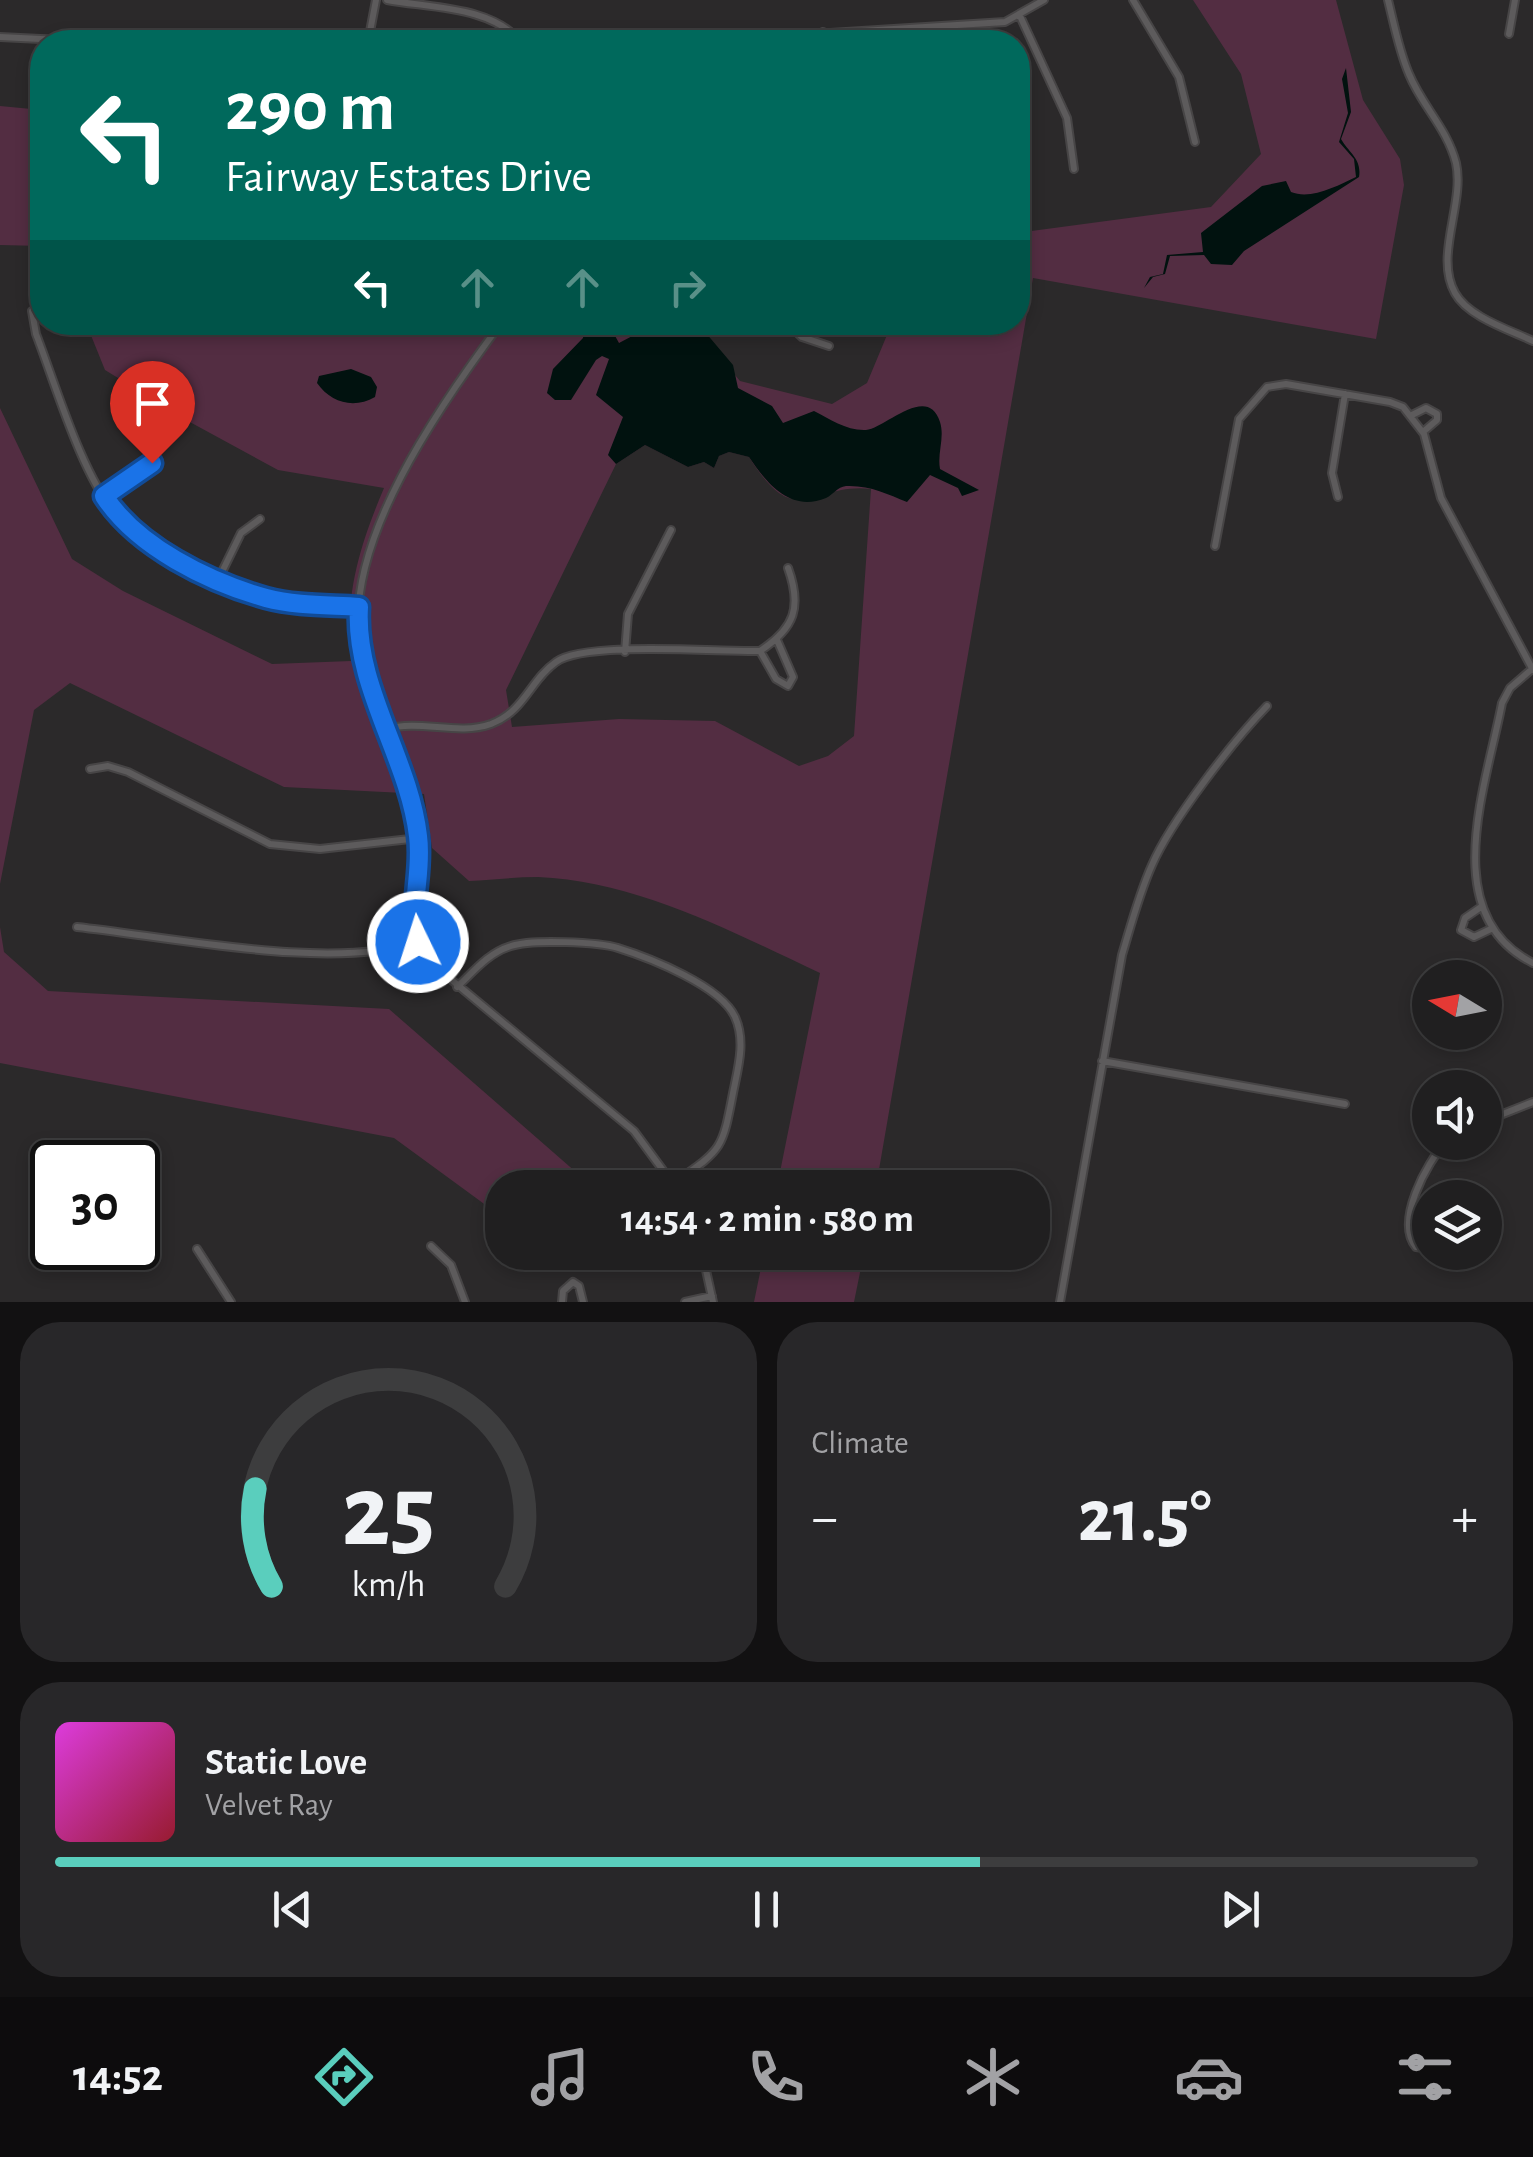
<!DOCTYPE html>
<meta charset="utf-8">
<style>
body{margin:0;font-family:"Alegreya Sans",sans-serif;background:#282729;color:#f1f3f6;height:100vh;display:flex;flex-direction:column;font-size:38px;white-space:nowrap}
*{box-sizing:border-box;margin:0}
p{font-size:32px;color:#a2a2a5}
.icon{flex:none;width:55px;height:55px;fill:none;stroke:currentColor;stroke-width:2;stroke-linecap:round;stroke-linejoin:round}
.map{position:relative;height:1302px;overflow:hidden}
.drawer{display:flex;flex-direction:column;gap:20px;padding:20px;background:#121112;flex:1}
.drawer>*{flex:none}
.top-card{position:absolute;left:30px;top:30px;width:1000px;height:305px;border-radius:40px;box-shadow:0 5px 15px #0003,0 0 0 2px #3d3d3e;background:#00695c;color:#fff;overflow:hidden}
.needle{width:65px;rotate:280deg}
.tools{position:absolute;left:1412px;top:960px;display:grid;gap:20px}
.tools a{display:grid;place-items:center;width:90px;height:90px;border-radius:50%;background:#201f20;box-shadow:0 5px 15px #0003,0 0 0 2px #3d3d3e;font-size:50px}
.speed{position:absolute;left:30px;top:1140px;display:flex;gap:20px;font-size:50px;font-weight:700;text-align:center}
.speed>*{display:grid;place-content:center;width:130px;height:130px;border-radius:50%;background:#201f20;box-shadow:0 5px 15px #0003,0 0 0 2px #3d3d3e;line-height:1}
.speed .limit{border:5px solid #111;border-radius:15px;background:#fff;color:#111}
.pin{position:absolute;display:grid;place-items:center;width:85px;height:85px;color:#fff;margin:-102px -42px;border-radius:50% 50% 50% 0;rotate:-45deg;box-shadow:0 0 10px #0007}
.pin .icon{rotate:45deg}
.me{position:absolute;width:110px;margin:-55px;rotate:356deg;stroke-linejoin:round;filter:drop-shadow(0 0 8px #0008)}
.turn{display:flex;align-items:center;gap:35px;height:210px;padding:0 30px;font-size:45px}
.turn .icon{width:130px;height:130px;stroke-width:2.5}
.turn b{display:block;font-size:70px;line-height:85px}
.lanes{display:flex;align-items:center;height:95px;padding:0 30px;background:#0003;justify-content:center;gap:50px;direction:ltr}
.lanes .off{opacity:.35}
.big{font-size:75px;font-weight:700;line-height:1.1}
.drawer .tile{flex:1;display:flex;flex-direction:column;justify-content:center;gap:15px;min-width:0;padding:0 35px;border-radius:40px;background:#282729}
.drawer .dial{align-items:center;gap:0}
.dial svg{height:260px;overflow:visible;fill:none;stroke:#3d3d3e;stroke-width:7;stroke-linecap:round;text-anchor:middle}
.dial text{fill:#f1f3f6;stroke:none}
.song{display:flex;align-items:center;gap:30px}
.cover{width:120px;height:120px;border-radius:15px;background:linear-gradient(135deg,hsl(300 70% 55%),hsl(350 70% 35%))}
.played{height:10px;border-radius:5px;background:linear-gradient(90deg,#5acebd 65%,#3d3d3e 65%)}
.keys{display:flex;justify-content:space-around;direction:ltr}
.heat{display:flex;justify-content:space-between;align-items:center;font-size:55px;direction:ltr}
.drawer .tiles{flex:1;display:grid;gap:20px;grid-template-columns:1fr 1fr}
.tile:last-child{grid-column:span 2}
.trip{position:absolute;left:485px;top:1170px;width:565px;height:100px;border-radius:40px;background:#201f20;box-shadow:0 5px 15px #0003,0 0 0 2px #3d3d3e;font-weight:700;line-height:100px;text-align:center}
.dock{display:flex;height:160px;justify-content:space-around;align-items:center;background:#0d0c0d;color:#a2a2a5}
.dock .icon{width:70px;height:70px}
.dock .selected{color:#5acebd}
.dock b{font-size:45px;color:#f1f3f6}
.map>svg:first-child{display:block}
.green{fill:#532d42;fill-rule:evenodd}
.water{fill:#01120f}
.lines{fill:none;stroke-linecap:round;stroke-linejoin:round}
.minor-casing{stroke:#474546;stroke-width:10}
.minor{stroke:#5d5b5c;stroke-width:6}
.route-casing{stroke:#114b97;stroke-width:25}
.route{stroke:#1a73e8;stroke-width:18}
</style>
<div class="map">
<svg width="1533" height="1302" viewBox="0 0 1533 1302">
<rect width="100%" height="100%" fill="#2b292a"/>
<path class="green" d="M1193,0H1336L1363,100L1400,159L1404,185L1376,339L1033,278L876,1187H777L820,973C732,932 637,881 538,877C515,877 492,880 469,881L432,848L424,794L284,787L70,683L34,710L0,884V408L72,559L123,591L272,664L351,661C344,597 359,547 384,488L278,470L188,421L105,370L86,323H697L696,328L740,381L832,404L867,383L892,323L1018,322L1024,232L1211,207L1261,154L1241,74ZM645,445L688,467L704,462L714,468L719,456L729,452L749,457C797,534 811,482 871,489L854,736L828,756L799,766L715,721L619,719L512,727L506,690L616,464Z
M0,106L42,110V246L0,245Z
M0,927L4,952L48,991L389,1009L593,1187L502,1188V1217L394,1138L0,1063Z
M764,1253H864L854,1302H754Z"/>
<path class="water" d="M1346,68L1351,112L1341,139C1349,153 1362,159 1359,177L1244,251L1232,265L1211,264L1204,255L1170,256L1165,274L1153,277L1144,288L1150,277L1163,274L1167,255L1203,252L1201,233L1262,186L1286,181L1291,192C1311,200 1337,186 1356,177L1354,159L1339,142L1348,113L1342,79Z
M585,323H621L614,334L619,343L657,323L700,326L733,365L738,388L772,406L783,423L814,411C830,419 847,431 866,430C885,428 928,383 940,422C945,438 937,453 940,469L979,490L962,496L958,488L930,475L907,502C887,494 870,485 846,486C837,487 834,494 826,498C789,513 766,482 749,457L729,452L719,456L714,468L704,462L688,467L645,445L616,464L608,455L623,417L596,395L609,359L602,356L596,360L571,400H555L547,393L553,369L583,338Z
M351,369L371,377L377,387L375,397C354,409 331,403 317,383L319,376Z"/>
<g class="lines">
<defs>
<path id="minor" d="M387,0C431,8 491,6 521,42
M1133,0L1179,77L1195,142
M1388,0C1394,24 1399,51 1409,74C1422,106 1447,128 1456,163C1465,203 1434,256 1455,293C1468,317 1510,330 1533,341
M1020,16L1067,118L1074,169
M933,28L934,42
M823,32L825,42
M1509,34L1515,0
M0,37L102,42
M368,42L376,0
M686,42L1005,22L1044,0
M32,311L36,334C55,383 82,476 116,514C148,550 221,587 268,599C297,606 329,605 359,607
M502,322C443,401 339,546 361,650C373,707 401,760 415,817C426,866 403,911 425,958L634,1131L676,1188
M786,322L802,337L829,346
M1412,415L1426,408L1437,414V420L1423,432
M104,496L152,463
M1338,497L1332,473L1345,394
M1215,546L1239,419L1267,387L1286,384L1390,402L1403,407L1424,434L1441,498L1533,670
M219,578L241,533L260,519
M760,651L776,679L788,686L793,677L777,640
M625,652L628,614L671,530
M1532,669L1510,688L1502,703C1487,783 1436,915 1533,963
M386,729C421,719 457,736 491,724C525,711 530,680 556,662C584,641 718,652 760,651C795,628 802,607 788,568
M90,769L108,766L128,772L270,844L320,849L419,838
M1481,907L1465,918L1461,930L1474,937L1493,928
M77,927C171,937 331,971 418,942
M457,987C474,971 488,953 511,946C531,939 599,942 618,948C650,958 721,986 735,1017C746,1041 738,1068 733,1093C722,1151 722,1149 674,1183
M1102,1061L1345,1104
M1435,1080L1443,1088
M1485,1121L1533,1102
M431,1246L451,1265L465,1302
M197,1249L231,1302
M1430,1249L1416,1247C1395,1222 1426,1163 1446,1142
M702,1252L713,1302
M562,1302L563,1291L573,1282L579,1286L583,1302
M685,1302L712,1296
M1060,1302L1122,955C1131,925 1139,894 1152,865C1171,821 1233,741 1267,706"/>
</defs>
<use href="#minor" class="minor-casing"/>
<use href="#minor" class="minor"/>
</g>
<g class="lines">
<defs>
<path id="route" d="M152,463L104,496C137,547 209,582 266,598C296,606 329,605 359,607C354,687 409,758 418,836C423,873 409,905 418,942"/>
</defs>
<use href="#route" class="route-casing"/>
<use href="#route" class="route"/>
</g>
</svg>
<div class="tools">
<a><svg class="needle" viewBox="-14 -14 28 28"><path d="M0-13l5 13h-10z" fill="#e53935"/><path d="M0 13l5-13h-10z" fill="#a2a2a5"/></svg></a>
<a><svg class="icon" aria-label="sound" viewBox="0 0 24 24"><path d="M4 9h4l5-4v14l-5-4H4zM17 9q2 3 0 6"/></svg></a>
<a><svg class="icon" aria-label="layers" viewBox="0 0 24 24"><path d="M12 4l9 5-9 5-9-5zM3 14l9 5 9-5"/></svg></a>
</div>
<div class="speed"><div class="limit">30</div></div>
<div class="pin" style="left:152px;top:463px;background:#d93025"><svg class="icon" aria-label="arrive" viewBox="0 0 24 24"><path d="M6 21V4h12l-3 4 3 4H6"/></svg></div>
<svg class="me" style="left:418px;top:942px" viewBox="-20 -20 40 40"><circle r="17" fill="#1a73e8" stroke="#fff" stroke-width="3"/><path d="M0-11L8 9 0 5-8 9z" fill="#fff"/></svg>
<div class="trip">14:54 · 2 min · 580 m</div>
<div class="top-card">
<div class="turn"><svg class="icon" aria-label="left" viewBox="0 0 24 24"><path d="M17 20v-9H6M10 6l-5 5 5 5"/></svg><div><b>290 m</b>Fairway Estates Drive</div></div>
<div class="lanes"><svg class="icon" aria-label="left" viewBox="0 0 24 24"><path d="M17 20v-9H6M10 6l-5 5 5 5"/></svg><svg class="icon off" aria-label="ahead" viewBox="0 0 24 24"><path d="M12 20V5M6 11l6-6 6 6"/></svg><svg class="icon off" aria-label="ahead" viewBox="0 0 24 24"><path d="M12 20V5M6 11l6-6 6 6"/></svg><svg class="icon off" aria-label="right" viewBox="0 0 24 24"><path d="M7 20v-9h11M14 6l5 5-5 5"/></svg></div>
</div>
</div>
<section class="drawer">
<div class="tiles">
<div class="tile dial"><svg viewBox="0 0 100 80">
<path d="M14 69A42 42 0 1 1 86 69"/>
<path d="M14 69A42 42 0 0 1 9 39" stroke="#5acebd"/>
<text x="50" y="56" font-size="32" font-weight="700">25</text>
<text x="50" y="72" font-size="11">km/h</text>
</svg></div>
<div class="tile"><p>Climate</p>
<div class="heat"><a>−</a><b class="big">21.5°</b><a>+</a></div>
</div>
<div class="tile">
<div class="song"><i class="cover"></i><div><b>Static Love</b><p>Velvet Ray</p></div></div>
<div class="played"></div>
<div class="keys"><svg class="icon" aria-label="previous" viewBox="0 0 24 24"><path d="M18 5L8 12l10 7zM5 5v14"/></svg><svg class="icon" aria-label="pause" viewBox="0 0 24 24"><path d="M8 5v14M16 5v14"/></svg><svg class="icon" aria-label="next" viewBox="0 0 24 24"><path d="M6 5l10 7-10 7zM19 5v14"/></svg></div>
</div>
</div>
</section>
<nav class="dock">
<b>14:52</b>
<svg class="icon selected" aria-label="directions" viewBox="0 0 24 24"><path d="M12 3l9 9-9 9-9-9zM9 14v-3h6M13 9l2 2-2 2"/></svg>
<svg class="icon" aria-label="music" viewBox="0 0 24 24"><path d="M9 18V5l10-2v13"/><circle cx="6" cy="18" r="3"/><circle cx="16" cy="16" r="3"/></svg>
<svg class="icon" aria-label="phone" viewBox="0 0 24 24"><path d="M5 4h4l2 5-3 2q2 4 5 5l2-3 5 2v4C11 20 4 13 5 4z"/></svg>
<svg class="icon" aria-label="climate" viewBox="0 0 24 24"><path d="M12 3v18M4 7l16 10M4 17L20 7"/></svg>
<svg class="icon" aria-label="car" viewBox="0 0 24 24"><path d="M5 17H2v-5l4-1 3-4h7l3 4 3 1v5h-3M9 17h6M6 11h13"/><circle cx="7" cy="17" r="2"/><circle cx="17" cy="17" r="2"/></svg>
<svg class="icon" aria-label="filters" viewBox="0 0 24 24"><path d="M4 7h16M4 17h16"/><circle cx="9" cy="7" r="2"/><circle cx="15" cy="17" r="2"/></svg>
</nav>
